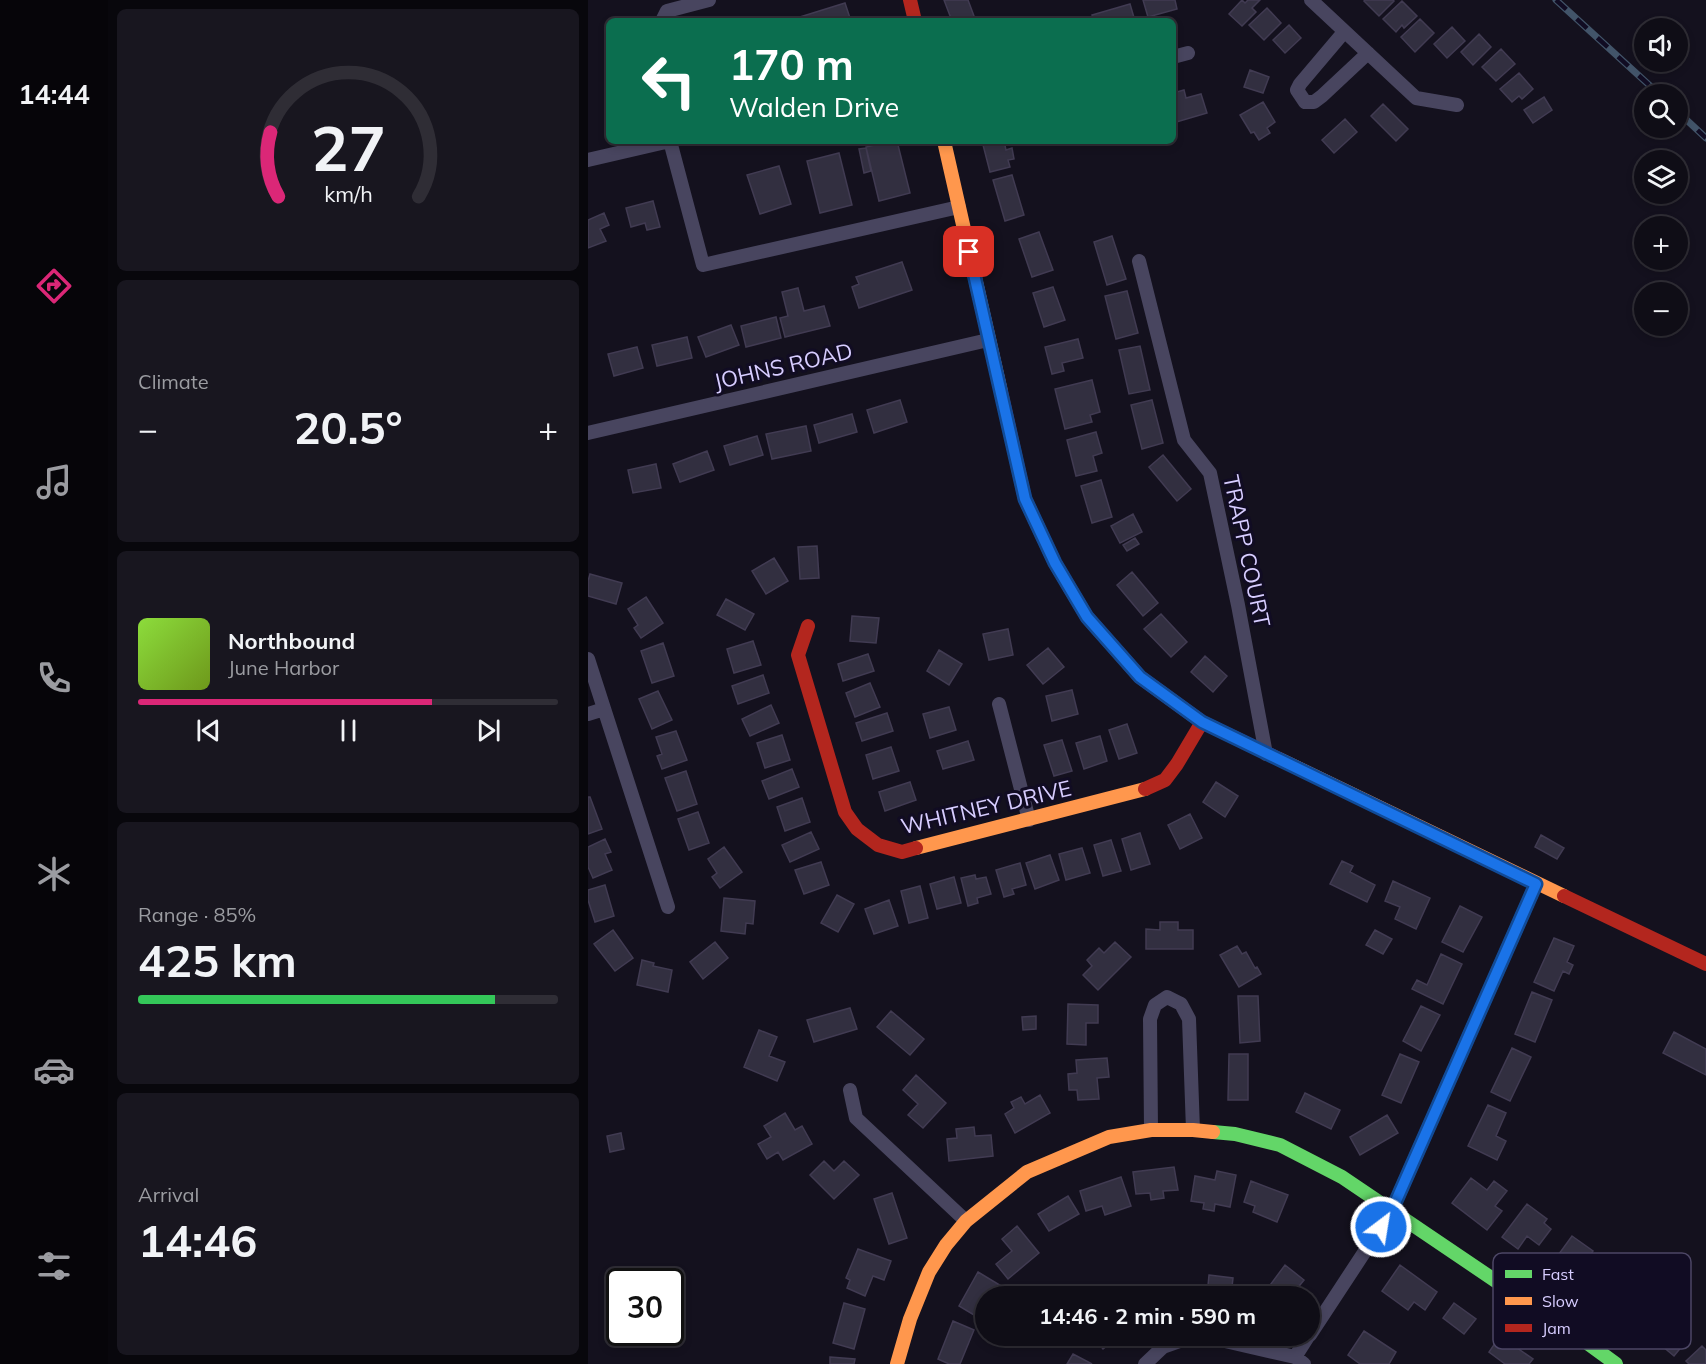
<!DOCTYPE html>
<meta charset="utf-8">
<style>
body{margin:0;font-family:Mulish,sans-serif;background:#18161f;color:#f1f3f6;height:100vh;display:flex;flex-direction:column;font-size:22px;white-space:nowrap}
*{box-sizing:border-box;margin:0}
p{font-size:20px;color:#9b9ca1}
.icon{flex:none;width:33px;height:33px;fill:none;stroke:currentColor;stroke-width:2;stroke-linecap:round;stroke-linejoin:round}
.map{position:relative;flex:1;overflow:hidden}
.panel{display:flex;flex-direction:column;gap:9px;padding:9px;background:#08070c;width:480px}
.panel>*{flex:none}
.hud{position:absolute;left:18px;top:18px;width:570px;height:126px;border-radius:9px;box-shadow:0 3px 9px #0003,0 0 0 2px #2f2d35;background:#0b6e4f;color:#fff;overflow:hidden}
.buttons{position:absolute;left:1046px;top:18px;display:grid;gap:12px}
.buttons a{display:grid;place-items:center;width:54px;height:54px;border-radius:50%;background:#0f0d16;box-shadow:0 3px 9px #0003,0 0 0 2px #2f2d35;font-size:30px}
.speed{position:absolute;left:18px;top:1268px;display:flex;gap:12px;font-size:30px;font-weight:700;text-align:center}
.speed>*{display:grid;place-content:center;width:78px;height:78px;border-radius:50%;background:#0f0d16;box-shadow:0 3px 9px #0003,0 0 0 2px #2f2d35;line-height:1}
.speed .limit{border:3px solid #111;border-radius:9px;background:#fff;color:#111}
.pin{position:absolute;display:grid;place-items:center;width:51px;height:51px;color:#fff;margin:-26px;border-radius:12px;box-shadow:0 3px 9px #0006}
.me{position:absolute;width:66px;margin:-33px;rotate:31deg;stroke-linejoin:round;filter:drop-shadow(0 0 4px #0008)}
.turn{display:flex;align-items:center;gap:21px;height:126px;padding:0 24px;font-size:27px}
.turn .icon{width:78px;height:78px;stroke-width:2.5}
.turn b{display:block;font-size:42px;line-height:51px}
.big{font-size:45px;font-weight:700;line-height:1.1}
.panel .card{flex:1;display:flex;flex-direction:column;justify-content:center;gap:9px;min-width:0;padding:0 21px;border-radius:9px;background:#18161f}
.panel .dial{align-items:center;gap:0}
.dial svg{height:156px;overflow:visible;fill:none;stroke:#2f2d35;stroke-width:7;stroke-linecap:round;text-anchor:middle}
.dial text{fill:#f1f3f6;stroke:none}
.song{display:flex;align-items:center;gap:18px}
.cover{width:72px;height:72px;border-radius:9px;background:linear-gradient(135deg,hsl(90 70% 55%),hsl(80 70% 35%))}
.played{height:6px;border-radius:3px;background:linear-gradient(90deg,#db2777 70%,#2f2d35 70%)}
.keys{display:flex;justify-content:space-around;direction:ltr}
.heat{display:flex;justify-content:space-between;align-items:center;font-size:33px;direction:ltr}
.charge{height:9px;border-radius:4px;background:linear-gradient(90deg,#34c759 85%,#2f2d35 0)}
.trip{position:absolute;left:387px;top:1286px;width:345px;height:60px;border-radius:30px;background:#0f0d16;box-shadow:0 3px 9px #0003,0 0 0 2px #2f2d35;font-weight:700;line-height:60px;text-align:center}
main{display:flex;flex:1;min-height:0}
.menu{display:flex;flex-direction:column;width:108px;justify-content:space-around;align-items:center;background:#060509;color:#9b9ca1}
.menu .icon{width:42px;height:42px}
.menu .on{color:#db2777}
.menu b{font-size:27px;color:#f1f3f6}
.map>svg:first-child{display:block}
.building{fill:#322f40;stroke:#413b52;stroke-width:1.5}
.lines{fill:none;stroke-linecap:round;stroke-linejoin:round}
.street{stroke:#48455f;stroke-width:14}
.fast{stroke:#63d668;stroke-width:14}
.slow{stroke:#ff974d;stroke-width:14}
.jam{stroke:#b3261e;stroke-width:14}
.rail-casing{stroke:#425469;stroke-width:7}
.rail{stroke:#110c23;stroke-width:4.5;stroke-dasharray:14;stroke-linecap:butt}
.route-casing{stroke:#114b97;stroke-width:15}
.route{stroke:#1a73e8;stroke-width:10}
.labels{text-anchor:middle;dominant-baseline:central;stroke-width:6;stroke-linejoin:round;paint-order:stroke}
.street-label{font-size:22px;fill:#d7cdff;stroke:#110c23}
.key{fill:#110c23;stroke:#4c4665;stroke-width:1.5}
.key-label{font-size:16px;fill:#d7cdff}
</style>
<main>
<nav class="menu">
<b>14:44</b>
<svg class="icon on" aria-label="directions" viewBox="0 0 24 24"><path d="M12 3l9 9-9 9-9-9zM9 14v-3h6M13 9l2 2-2 2"/></svg>
<svg class="icon" aria-label="music" viewBox="0 0 24 24"><path d="M9 18V5l10-2v13"/><circle cx="6" cy="18" r="3"/><circle cx="16" cy="16" r="3"/></svg>
<svg class="icon" aria-label="phone" viewBox="0 0 24 24"><path d="M5 4h4l2 5-3 2q2 4 5 5l2-3 5 2v4C11 20 4 13 5 4z"/></svg>
<svg class="icon" aria-label="climate" viewBox="0 0 24 24"><path d="M12 3v18M4 7l16 10M4 17L20 7"/></svg>
<svg class="icon" aria-label="car" viewBox="0 0 24 24"><path d="M5 17H2v-5l4-1 3-4h7l3 4 3 1v5h-3M9 17h6M6 11h13"/><circle cx="7" cy="17" r="2"/><circle cx="17" cy="17" r="2"/></svg>
<svg class="icon" aria-label="filters" viewBox="0 0 24 24"><path d="M4 7h16M4 17h16"/><circle cx="9" cy="7" r="2"/><circle cx="15" cy="17" r="2"/></svg>
</nav>
<section class="panel">
<div class="card dial"><svg viewBox="0 0 100 80">
<path d="M14 69A42 42 0 1 1 86 69"/>
<path d="M14 69A42 42 0 0 1 10 36" stroke="#db2777"/>
<text x="50" y="56" font-size="32" font-weight="700">27</text>
<text x="50" y="72" font-size="11">km/h</text>
</svg></div>
<div class="card"><p>Climate</p>
<div class="heat"><a>−</a><b class="big">20.5°</b><a>+</a></div>
</div>
<div class="card">
<div class="song"><i class="cover"></i><div><b>Northbound</b><p>June Harbor</p></div></div>
<div class="played"></div>
<div class="keys"><svg class="icon" aria-label="previous" viewBox="0 0 24 24"><path d="M18 5L8 12l10 7zM5 5v14"/></svg><svg class="icon" aria-label="pause" viewBox="0 0 24 24"><path d="M8 5v14M16 5v14"/></svg><svg class="icon" aria-label="next" viewBox="0 0 24 24"><path d="M6 5l10 7-10 7zM19 5v14"/></svg></div>
</div>
<div class="card"><p>Range · 85%</p><b class="big">425 km</b><div class="charge"></div></div>
<div class="card"><p>Arrival</p><b class="big">14:46</b></div>
</section>
<div class="map">
<svg width="1118" height="1364" viewBox="0 0 1118 1364">
<rect width="100%" height="100%" fill="#14111e"/>
<path class="building" d="M356,0H380L386,16L373,21H364Z
M555,0H587L589,9L560,17Z
M654,0L657,3L660,0H672L664,8L668,12L654,26L641,14Z
M777,0H805L806,1L791,16L776,1Z
M814,1L829,16L816,28L814,25L808,32L795,19Z
M257,3L263,21H199Z
M542,4L547,21H506L504,15Z
M679,8L693,23L676,40L661,25Z
M832,19L846,33L827,52L813,37Z
M701,25L713,38L697,53L685,40Z
M864,27L877,41L859,58L846,44Z
M891,34L903,47L885,65L873,52Z
M913,49L927,64L908,81L894,67Z
M662,70L681,77L675,93L656,87Z
M931,73L945,89L934,99L931,96L924,102L912,89Z
M596,90L598,98L613,94L619,113L585,123V93Z
M956,97L964,110L945,123L936,110Z
M675,102L687,122L679,128L682,133L671,140L666,132L663,133L652,115Z
M795,104L820,129L808,141L783,116Z
M757,119L769,132L746,153L734,140Z
M304,141H309L322,193L291,201L278,147Z
M394,141H416L418,150L424,148L426,159L420,160L422,167L402,172Z
M278,148L283,171L276,173L271,149Z
M251,153L264,205L232,213L219,161Z
M191,166L203,204L172,214L159,175Z
M424,175L436,215L417,221L405,180Z
M65,201L72,227L59,230L57,223L43,227L38,208Z
M16,213L21,225L12,229L18,241L0,248V220Z
M451,232L465,270L444,277L431,239Z
M524,236L538,279L519,285L506,242Z
M314,262L324,290L271,308L264,287L271,284L268,277Z
M465,287L477,320L456,327L445,293Z
M210,288L216,311L236,306L242,326L197,337L192,318L200,316L194,292Z
M539,291L550,333L528,339L517,296Z
M188,317L193,338L158,347L153,326Z
M143,325L151,345L118,357L110,337Z
M99,337L104,358L69,366L64,345Z
M490,339L495,358L474,363L476,371L464,374L457,347Z
M552,346L562,390L541,394L531,350Z
M49,347L55,368L26,376L20,354Z
M504,380L512,412L502,415L504,422L477,429L467,389Z
M312,400L319,422L286,433L279,410Z
M564,400L575,443L554,449L543,405Z
M264,414L269,432L231,443L226,425Z
M218,426L223,451L184,459L178,434Z
M508,432L514,453L505,456L509,471L488,476L479,440Z
M169,436L175,455L142,465L136,446Z
M119,451L126,470L92,482L85,464Z
M575,455L603,489L589,501L561,467Z
M68,464L73,488L45,493L40,470Z
M513,480L524,517L504,523L493,486Z
M545,514L554,532L532,543L523,526Z
M547,538L551,544L539,551L535,545Z
M229,546L231,578L212,579L210,547Z
M186,558L200,581L178,594L164,571Z
M544,572L570,603L555,616L529,585Z
M2,574L34,583L28,604L0,596V581Z
M58,597L75,623L53,638L46,628L50,625L40,609Z
M138,599L166,614L157,630L129,615Z
M573,614L599,642L583,657L556,629Z
M264,616L291,618L288,643L262,641Z
M420,629L425,655L401,660L395,634Z
M165,641L173,665L146,673L139,649Z
M75,643L86,676L64,683L53,651Z
M460,648L476,667L455,684L439,665Z
M351,650L374,664L361,685L339,671Z
M280,654L286,671L255,681L250,664Z
M617,656L639,676L625,692L603,672Z
M175,675L181,693L150,704L144,686Z
M282,683L292,707L267,717L258,693Z
M484,690L490,714L464,721L458,696Z
M70,691L84,720L64,729L51,699Z
M183,705L191,723L162,736L154,719Z
M361,707L368,730L342,738L335,714Z
M299,713L305,731L274,741L268,723Z
M539,724L549,753L531,759L521,730Z
M88,731L99,760L74,769L69,756L74,754L68,737Z
M194,735L202,760L177,768L169,743Z
M512,736L519,761L496,769L488,743Z
M474,740L484,771L466,776L456,745Z
M380,741L386,760L355,769L349,751Z
M303,747L311,771L285,779L278,755Z
M204,769L211,787L181,799L174,781Z
M98,771L109,804L89,811L77,778Z
M322,782L328,800L297,811L291,792Z
M628,782L650,796L637,817L615,802Z
M0,797H2L14,829L0,834Z
M214,798L222,822L197,831L189,807Z
M110,812L121,843L101,850L90,819Z
M602,814L614,838L592,849L580,825Z
M223,832L231,849L202,862L194,845Z
M552,833L562,864L543,870L534,839Z
M953,835L976,848L969,859L947,847Z
M17,839L23,852L17,854L24,870L5,878L0,867V847Z
M523,840L533,871L515,876L506,845Z
M136,847L154,872L132,888L124,877L129,873L120,859Z
M494,848L502,873L478,880L471,854Z
M462,855L471,880L447,889L438,863Z
M754,861L765,866L762,872L787,885L779,902L742,884Z
M233,862L241,885L216,894L207,870Z
M432,863L438,885L424,889L426,894L416,897L408,870Z
M387,875L388,879L398,877L403,894L389,898L390,903L380,906L373,878Z
M366,877L373,903L349,909L342,884Z
M805,881L842,898L828,929L807,919L812,907L797,901Z
M17,885L26,916L7,922L0,900V890Z
M332,886L340,918L321,923L313,891Z
M249,895L266,904L250,932L233,923Z
M136,898L167,901L165,924L158,923L157,934L133,931Z
M301,900L310,926L286,934L277,909Z
M872,906L894,917L875,952L854,942Z
M572,922H590V930H605V949H558V929L572,930Z
M25,930L45,958L27,971L6,944Z
M787,930L804,939L795,954L778,945Z
M966,938L986,946L979,962L985,965L981,974L975,971L966,991L946,982Z
M127,942L140,958L115,979L102,962Z
M527,942L543,957L510,990L495,975L504,966L499,960L511,948L516,953Z
M649,946L654,954L658,952L667,968L669,967L673,974L651,987L632,955Z
M853,954L874,964L855,1004L824,989L829,980L839,985Z
M54,960L66,963L65,966L84,970L80,992L49,985Z
M944,992L964,1000L947,1042L927,1034Z
M650,996H670L672,1041L652,1043Z
M480,1004L510,1005V1023H498V1045L479,1044Z
M833,1006L852,1015L833,1051L815,1041Z
M262,1008L269,1029L226,1042L219,1020Z
M303,1011L336,1039L322,1055L289,1027Z
M448,1016V1029L435,1030L434,1017Z
M171,1030L189,1037L181,1056L197,1062L189,1081L156,1067Z
M1086,1032L1118,1049V1075L1075,1053Z
M924,1048L943,1057L922,1101L903,1092Z
M641,1054H660V1100H640Z
M812,1054L831,1062L813,1103L794,1095Z
M519,1058L521,1077L509,1078L511,1099L490,1100L489,1090H481L480,1074L489,1073L488,1060Z
M328,1075L358,1103L335,1128L320,1115L330,1104L315,1090Z
M717,1093L752,1110L743,1129L708,1112Z
M452,1095L462,1113L427,1133L417,1114L426,1108L423,1102L433,1097L437,1104Z
M900,1105L918,1113L908,1136L918,1141L909,1160L880,1146Z
M197,1113L207,1130L214,1126L224,1144L195,1160L190,1152L179,1159L170,1144L183,1137L176,1126Z
M799,1115L810,1133L772,1155L762,1137Z
M386,1127L387,1136L403,1135L405,1156L361,1161L359,1139L369,1138L368,1129Z
M33,1133L36,1149L22,1152L19,1136Z
M236,1161L246,1171L256,1161L271,1175L246,1199L222,1175Z
M586,1167L590,1190L575,1191L576,1198L563,1200L562,1193L548,1194L545,1172Z
M629,1171L648,1175L642,1207L627,1204L626,1211L615,1209L616,1203L603,1201L607,1176L627,1180Z
M533,1177L543,1206L517,1215L514,1206L498,1211L492,1191Z
M883,1178L899,1190L906,1181L919,1191L907,1206L914,1211L899,1230L864,1203Z
M663,1181L700,1195L689,1222L665,1212L667,1206L656,1202Z
M304,1193L319,1238L301,1244L286,1199Z
M480,1196L491,1214L461,1231L450,1214Z
M939,1204L959,1219L956,1223L963,1229L951,1245L939,1236L930,1249L914,1237Z
M429,1226L451,1253L420,1279L408,1264L424,1251L414,1239Z
M984,1236L1005,1251L1002,1256L1014,1264L1002,1280L985,1268L977,1281L960,1269Z
M270,1249L303,1261L296,1280L285,1276L277,1296L259,1288L262,1280L258,1278Z
M697,1265L716,1280L704,1295L701,1292L698,1296H674Z
M812,1265L849,1292L837,1310L826,1302L820,1310L794,1291Z
M390,1272L425,1293L424,1296H398V1309L391,1318L371,1306Z
M621,1275L645,1278L643,1296H619Z
M256,1303L277,1309L266,1349L245,1343Z
M866,1303L888,1319L876,1334L855,1318Z
M1068,1315L1099,1340L1086,1356L1056,1331Z
M365,1321L386,1330L372,1364H361L350,1359Z
M776,1331L808,1352L801,1364H772L760,1355Z
M504,1335H533L515,1349Z
M912,1336L945,1359L941,1364H917L901,1352Z
M1114,1346L1118,1350V1364H1101L1098,1361Z
M485,1354L504,1364H479Z
M242,1357L267,1359L266,1364H242Z"/>
<g class="lines">
<path class="street" d="M723,0L828,98L869,105
M74,21L79,11L121,0
M756,32L712,84L709,90L717,102H726L734,96L780,53
M585,57L600,53
M82,141L115,265L371,207
M0,160L82,141
M551,261L596,440L622,473L650,605L678,754
M0,433L400,340
M0,659L80,907
M411,704L441,820
M0,714L16,709
M262,1090L268,1118L378,1221
M563,1130L562,1019L567,1005L579,997L593,1004L601,1019L605,1130
M611,1335L707,1357L716,1364
M722,1335L804,1210L948,884
M707,1357L721,1335
M557,1364L575,1347L609,1335"/>
<path class="fast" d="M625,1132L647,1134L692,1145L754,1177L998,1342L1028,1364"/>
<path class="slow" d="M356,141L413,392
M691,759L976,896
M328,848L557,789
M309,1364L322,1319L341,1272L358,1245L378,1221L439,1172L521,1137L563,1130H605L625,1132"/>
<path class="jam" d="M322,0L327,21
M413,392L437,499L467,563L499,617L552,677L614,722L691,759
M220,626L210,655L257,812L269,829L290,845L314,852L328,848
M557,789L577,780L589,764L614,722
M976,896L1118,964"/>
<defs>
<path id="rail" d="M968,0L1071,94
M1089,111L1118,138"/>
</defs>
<use href="#rail" class="rail-casing"/>
<use href="#rail" class="rail"/>
</g>
<g class="lines">
<defs>
<path id="route" d="M381,252L437,499L467,563L499,617L552,677L614,722L948,884L804,1210L793,1227"/>
</defs>
<use href="#route" class="route-casing"/>
<use href="#route" class="route"/>
</g>
<g class="labels">
<g class="street-label">
<text transform="translate(195 366) rotate(-13)">JOHNS ROAD</text>
<text transform="translate(659 551) rotate(78)">TRAPP COURT</text>
<text transform="translate(398 807) rotate(-13)">WHITNEY DRIVE</text>
</g>
</g>
<rect x="905" y="1253" width="198" height="96" rx="9" class="key"/>
<rect x="917" y="1270" width="27" height="8" fill="#63d668"/>
<rect x="917" y="1297" width="27" height="8" fill="#ff974d"/>
<rect x="917" y="1324" width="27" height="8" fill="#b3261e"/>
<g class="key-label">
<text x="954" y="1280">Fast</text>
<text x="954" y="1307">Slow</text>
<text x="954" y="1334">Jam</text>
</g>
</svg>
<div class="buttons">
<a><svg class="icon" aria-label="sound" viewBox="0 0 24 24"><path d="M4 9h4l5-4v14l-5-4H4zM17 9q2 3 0 6"/></svg></a>
<a><svg class="icon" aria-label="search" viewBox="0 0 24 24"><circle cx="10" cy="10" r="6"/><path d="M15 15l6 6"/></svg></a>
<a><svg class="icon" aria-label="layers" viewBox="0 0 24 24"><path d="M12 4l9 5-9 5-9-5zM3 14l9 5 9-5"/></svg></a>
<a>+</a>
<a>−</a>
</div>
<div class="speed"><div class="limit">30</div></div>
<div class="pin" style="left:381px;top:252px;background:#d93025"><svg class="icon" aria-label="arrive" viewBox="0 0 24 24"><path d="M6 21V4h12l-3 4 3 4H6"/></svg></div>
<svg class="me" style="left:793px;top:1227px" viewBox="-20 -20 40 40"><circle r="17" fill="#1a73e8" stroke="#fff" stroke-width="3"/><path d="M0-11L8 9 0 5-8 9z" fill="#fff"/></svg>
<div class="trip">14:46 · 2 min · 590 m</div>
<div class="hud">
<div class="turn"><svg class="icon" aria-label="left" viewBox="0 0 24 24"><path d="M17 20v-9H6M10 6l-5 5 5 5"/></svg><div><b>170 m</b>Walden Drive</div></div>
</div>
</div>
</main>
